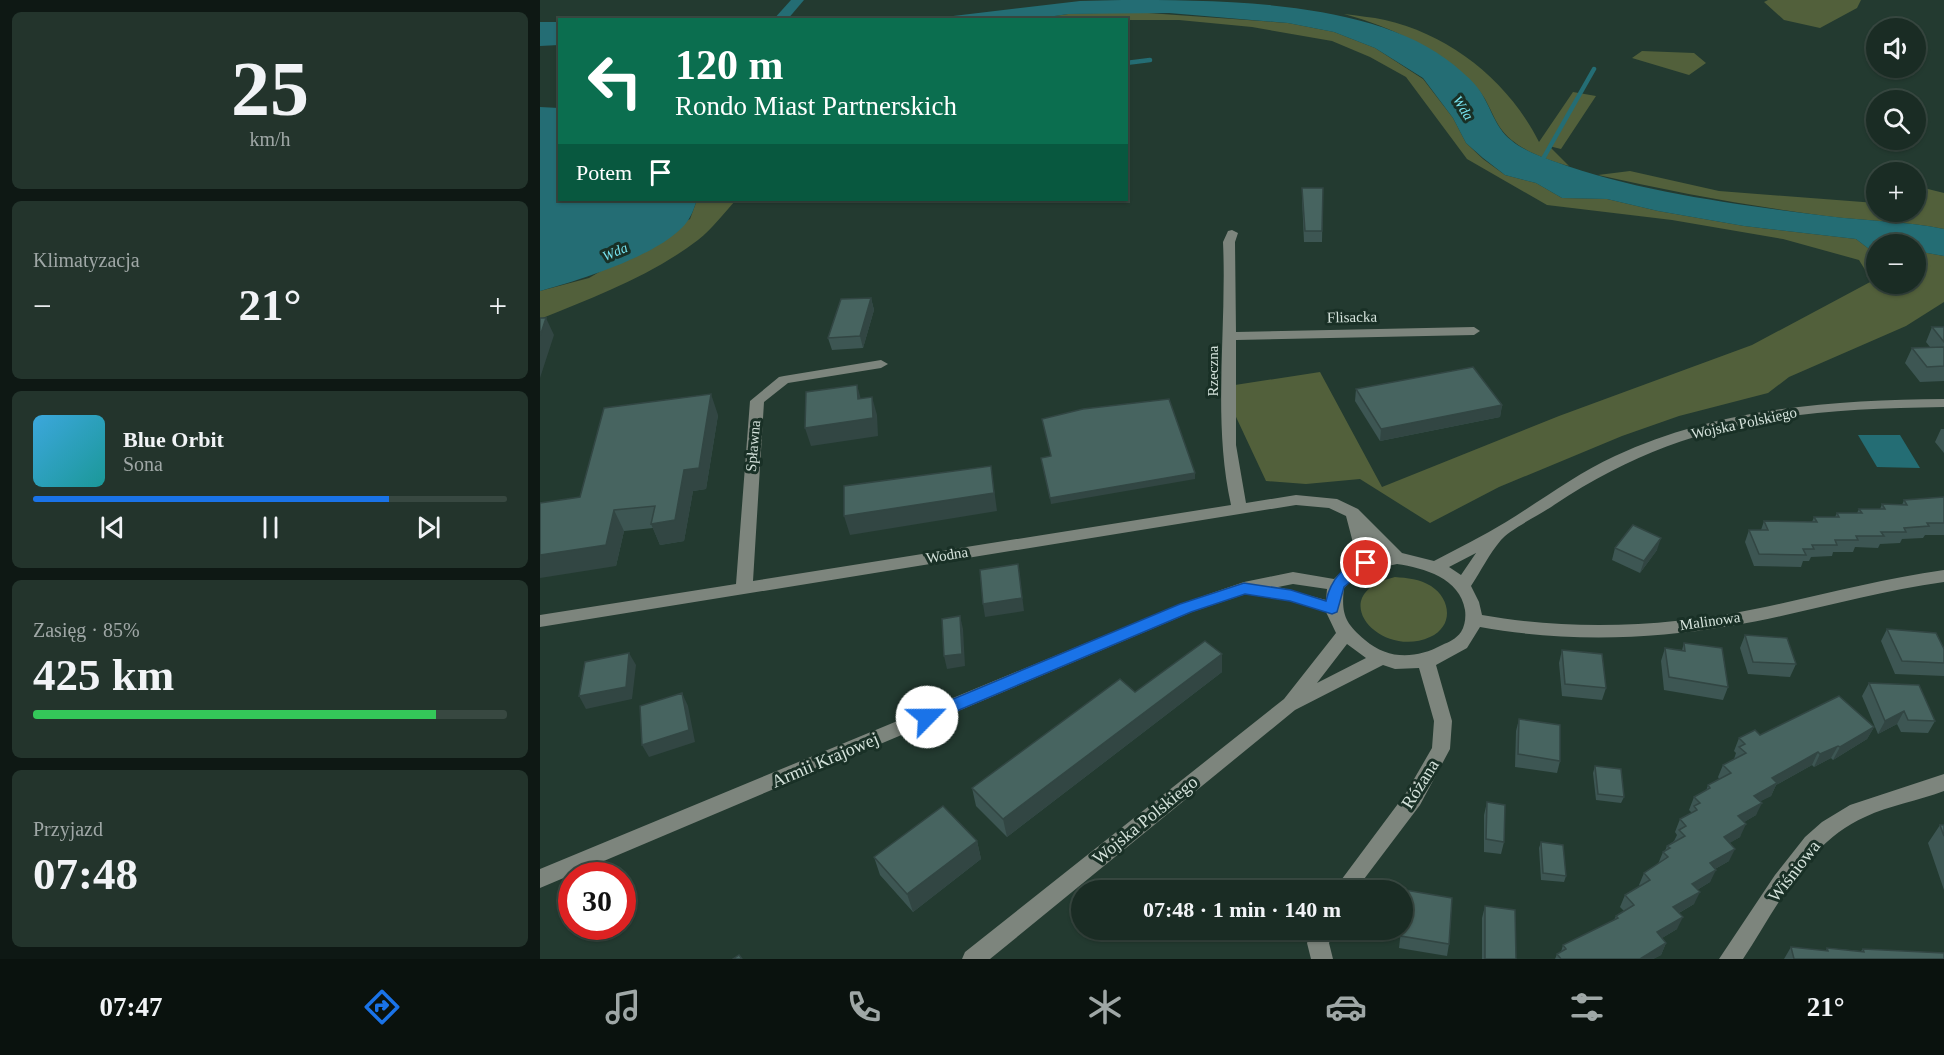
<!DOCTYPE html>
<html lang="pl">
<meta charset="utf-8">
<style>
body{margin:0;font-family:Georgia,serif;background:#23342c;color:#f1f3f6;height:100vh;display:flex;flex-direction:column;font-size:22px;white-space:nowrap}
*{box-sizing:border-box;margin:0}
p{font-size:20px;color:#9fa7a6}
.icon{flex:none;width:33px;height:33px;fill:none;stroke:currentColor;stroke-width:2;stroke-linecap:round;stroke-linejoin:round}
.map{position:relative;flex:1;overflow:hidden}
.side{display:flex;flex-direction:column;gap:12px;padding:12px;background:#0e1814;width:540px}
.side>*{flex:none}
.banner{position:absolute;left:18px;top:18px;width:570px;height:183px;border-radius:0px;box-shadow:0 2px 4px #0004,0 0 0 2px #384841;background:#0b6e4f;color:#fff;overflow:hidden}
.controls{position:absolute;left:1326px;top:18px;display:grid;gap:12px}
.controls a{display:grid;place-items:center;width:60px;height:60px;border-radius:50%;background:#1a2c24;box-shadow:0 2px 4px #0004,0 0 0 2px #384841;font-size:30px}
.speed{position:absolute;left:18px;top:862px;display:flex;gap:12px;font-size:30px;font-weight:700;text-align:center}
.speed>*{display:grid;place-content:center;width:78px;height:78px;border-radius:50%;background:#1a2c24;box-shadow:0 2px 4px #0004,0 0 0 2px #384841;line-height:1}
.speed .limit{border:9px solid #d22;background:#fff;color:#111}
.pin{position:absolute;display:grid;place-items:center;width:51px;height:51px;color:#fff;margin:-26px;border:3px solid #fff;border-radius:50%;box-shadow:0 2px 6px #0007}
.me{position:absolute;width:66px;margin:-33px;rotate:67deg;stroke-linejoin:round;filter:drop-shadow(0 0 4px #0008)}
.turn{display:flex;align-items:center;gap:21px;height:126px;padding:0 18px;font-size:27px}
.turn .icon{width:78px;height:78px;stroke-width:2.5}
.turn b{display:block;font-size:42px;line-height:51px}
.then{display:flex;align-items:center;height:57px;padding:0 18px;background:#0003;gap:12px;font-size:22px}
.big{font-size:45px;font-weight:700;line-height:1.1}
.side .card{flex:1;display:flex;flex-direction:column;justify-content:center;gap:9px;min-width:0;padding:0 21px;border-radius:9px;background:#23342c}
.side .dial{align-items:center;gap:0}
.dial b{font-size:78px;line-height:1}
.song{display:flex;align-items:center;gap:18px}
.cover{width:72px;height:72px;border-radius:9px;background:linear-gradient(135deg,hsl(200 70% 55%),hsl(180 70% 35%))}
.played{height:6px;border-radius:3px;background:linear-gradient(90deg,#1a73e8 75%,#384841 75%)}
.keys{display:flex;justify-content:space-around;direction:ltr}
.heat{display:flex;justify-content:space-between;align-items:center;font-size:33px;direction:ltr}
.charge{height:9px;border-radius:4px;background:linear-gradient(90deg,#34c759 85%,#384841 0)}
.trip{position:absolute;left:531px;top:880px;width:342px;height:60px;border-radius:30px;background:#1a2c24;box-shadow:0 2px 4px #0004,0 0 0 2px #384841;font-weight:700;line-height:60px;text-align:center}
.tab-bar{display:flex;height:96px;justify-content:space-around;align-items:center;background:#0a120e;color:#9fa7a6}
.tab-bar .icon{width:42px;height:42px}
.tab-bar .current{color:#1a73e8}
.tab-bar b{font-size:27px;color:#f1f3f6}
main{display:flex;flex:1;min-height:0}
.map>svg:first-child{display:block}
.green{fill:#52603b}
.water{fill:#246d74}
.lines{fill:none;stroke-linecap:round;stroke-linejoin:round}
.stream{stroke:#246d74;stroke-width:4.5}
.canal{fill:#246d74;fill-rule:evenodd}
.minor{fill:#7d857d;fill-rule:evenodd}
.wall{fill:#3d5653}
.shaded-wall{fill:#324643}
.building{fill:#476460;stroke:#324643;stroke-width:1.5}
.route{fill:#1a73e8;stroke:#114b97;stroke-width:1.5}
.labels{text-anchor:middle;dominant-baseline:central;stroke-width:6;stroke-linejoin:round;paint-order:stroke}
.far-water-label{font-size:14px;font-style:italic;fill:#77e3ef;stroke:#193026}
.street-label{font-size:15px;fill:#d5e3dc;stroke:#193026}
.near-street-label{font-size:18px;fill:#d5e3dc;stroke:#193026}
</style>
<main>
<section class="side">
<div class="card dial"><b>25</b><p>km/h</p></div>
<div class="card"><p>Klimatyzacja</p>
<div class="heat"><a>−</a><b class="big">21°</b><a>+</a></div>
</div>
<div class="card">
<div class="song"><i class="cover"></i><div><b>Blue Orbit</b><p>Sona</p></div></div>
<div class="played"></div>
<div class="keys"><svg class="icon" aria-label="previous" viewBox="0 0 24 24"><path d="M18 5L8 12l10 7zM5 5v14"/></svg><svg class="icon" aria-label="pause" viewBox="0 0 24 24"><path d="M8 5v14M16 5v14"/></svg><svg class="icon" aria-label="next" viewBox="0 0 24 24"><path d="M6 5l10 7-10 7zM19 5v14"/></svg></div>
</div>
<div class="card"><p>Zasięg · 85%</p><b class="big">425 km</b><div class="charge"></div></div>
<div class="card"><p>Przyjazd</p><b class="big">07:48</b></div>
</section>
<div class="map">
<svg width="1404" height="959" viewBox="0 0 1404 959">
<rect width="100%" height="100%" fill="#233a30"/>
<path class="green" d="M1228,0H1321L1317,8L1280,28L1244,20L1224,2Z
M594,12L748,23L794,32L835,48L883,79L913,118L926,143L943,159L965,175L996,183L1022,198L1067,199L1118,211L1204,226L1316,239L1333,252L1336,251V284H1376V251L1404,256V302L1366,326L1249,377L1228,393L1139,416L1082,436L959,487L890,523L820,479L766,484L726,481L682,387L780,372L842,487L1019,416L1212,345L1332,281L1319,260L1243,239L1132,220L1007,205L927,159L866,77L830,57L792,41L712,27L639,20H488L528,14Z
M804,14C818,16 832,17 845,20C911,35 969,82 999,142L1033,92L1056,96L1021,149L1009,146L1029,166C1004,159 973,148 959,126C951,113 946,96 935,86C897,49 855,28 804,14Z
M1102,51L1154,53L1166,63L1149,75L1092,58Z
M1090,171L1179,191L1336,203V212H1376V186L1404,193V229C1365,221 1326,221 1286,216C1209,206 1133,192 1058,175Z
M157,200H196C184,213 172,229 158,240C111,276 54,297 0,319V291L49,278L150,219Z
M855,577C867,578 880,579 891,586C911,599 914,626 890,637C840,660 782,594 855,577Z"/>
<path class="water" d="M582,0C681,0 836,0 914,65C922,72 931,79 937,87C950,103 954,127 971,140C982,150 1002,157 1016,162C1098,192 1200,205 1287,216C1326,221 1365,221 1404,229V256L1376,251V244H1336V251L1333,252L1316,239L1204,226L1118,211L1067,199L1022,198L996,183L965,175L943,158L926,143L913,118L883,78L835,48L794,32L748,23L629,13L528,14L488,20L388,19L540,1Z
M0,22H19V45L0,46Z
M0,107L19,108L20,200H157C155,205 153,212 150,217C132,252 37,281 0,291Z
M1318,435H1360L1380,468L1337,467Z"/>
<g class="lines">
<path class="stream" d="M586,63L610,60
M1004,157L1054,69"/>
<path class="canal" d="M251,0H264L247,20H233Z"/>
<path class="minor" d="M692,230L698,233L695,242L696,332L934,327L940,331L934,335L696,340V445L706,503L756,495L797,499L818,509L862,553L894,561C918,548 943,536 966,522C1002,500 1036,474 1075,456C1178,408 1292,400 1404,399V407C1255,409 1141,420 1014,505C1001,514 969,530 961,540C949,554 941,571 931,586L939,602L942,615C1032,631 1126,627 1215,609C1279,596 1340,579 1404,570V582C1331,592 1262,614 1190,626C1107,640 1023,642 940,627L927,648L896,665L912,721L910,749L880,805L815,891H793L866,793L892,748L894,721L879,668L855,669L843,665L755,710L450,959H422L425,952L744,699L796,633L786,612L750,601L709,593L652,612L0,888V869L640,604L704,582L753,572L794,579L810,564L818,562L806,516L789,508L756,505L0,627V615L196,584L210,401L239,377L244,376L341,360L348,364L341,368L248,383L224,402L213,581L691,505C672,418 687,330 683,242L688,231ZM827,537L845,555L833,558ZM936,553L921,575L909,567ZM857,564C884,568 920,578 925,610C926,617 925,626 921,632C916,639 909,642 902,645C876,659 848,660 825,640C805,623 801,614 804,588L821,572ZM753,584L787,589L786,600L738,587ZM807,644L826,658L777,683Z
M1404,774V791C1378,801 1350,805 1325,817C1267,842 1236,909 1203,959H1179L1235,875L1265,837L1282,822L1310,805Z
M773,930H795L789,943L793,959H771L767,943Z"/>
</g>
<path class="wall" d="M762,188H783L782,242H764L762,199Z
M331,298L334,310L323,348L292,350L288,338Z
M1392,327H1404V381L1380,382L1365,363L1372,348L1390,347L1386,342Z
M816,389L962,405L960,417L840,441L815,401Z
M178,415L166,489L153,491L144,541L120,545L113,528L84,531L76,566L40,497Z
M1401,429H1404V453L1395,442Z
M1404,497V535H1385L1383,538L1362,539L1360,543L1340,544L1338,548L1315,547L1313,552H1293L1292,556L1271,557L1269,561H1263L1261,567L1214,566L1205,542L1209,530H1221L1224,521L1272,522L1274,517H1295L1297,513H1317L1319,509H1340L1342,504L1362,505L1364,500Z
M1075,548L1117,550L1100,573L1072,560Z
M1347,629L1404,649V676L1355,674L1341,641Z
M1205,635L1256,664L1250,677L1208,674L1200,648Z
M1144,643L1188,687L1183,700L1124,690L1121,661L1125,648L1142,650Z
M1022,650L1066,688L1062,700L1022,696L1019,663Z
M682,654V672L467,837L436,806L432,788L595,692Z
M1329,683L1395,721L1388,733L1361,732L1357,724L1338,734L1322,696Z
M979,719L1020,761L1017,773L975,767L976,731Z
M1334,727L1327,739L1293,760L1291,758L1274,767L1272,765L1236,785L1231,796L1220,801L1216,815L1204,822L1200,837L1189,843V861L1175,869L1170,882L1157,890L1154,904L1139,913L1137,929L1122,938L1126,943L1121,955L1113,959H1015L1017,954L1021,952L1023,945L1074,920L1076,916L1084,911L1080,907L1085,895L1100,886L1099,885L1104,873L1118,864L1123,852L1125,851L1127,846L1134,841L1137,835L1135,832L1140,819L1151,813V812L1149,810L1154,797L1166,791L1168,785L1179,779L1178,777L1183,765L1194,759L1196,753L1194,751L1199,738L1220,735Z
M1055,766L1084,797L1081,803L1056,800L1053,773Z
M947,802L964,842L961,854L944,852V815Z
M1400,825H1404V890L1388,843Z
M437,841L441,859L373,912L340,875L334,857Z
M1001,842L1026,876L1024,882L1001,880L999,848Z
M865,890L909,944L907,956L859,948L861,930H862V913Z
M945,906L976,959H942V918Z
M1251,947L1286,951L1287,948L1321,951L1323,949L1404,959H1244Z"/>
<path class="shaded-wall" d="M331,298L334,310L323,348L320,336Z
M6,318L14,335L0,378V336Z
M317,385L322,403L318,399Z
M171,394L178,415L166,489L153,491L144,541L120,545L111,524L144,470Z
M332,397L337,415L338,436L271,446L265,428Z
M962,405L960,417L840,441L841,429Z
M451,466L457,511L310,535L304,516Z
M655,473V479L511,504L510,498Z
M74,510L84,531L76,566L0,578V555Z
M1121,538L1117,550L1100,573L1104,561Z
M478,564L484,611L445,617L443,604Z
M420,616L423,629L425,666L407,669L404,656Z
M89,653L96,665L92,699L46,709L39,696Z
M682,654V672L467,837L463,819Z
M142,693L148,706L155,742L109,757L102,745Z
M1364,711L1357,724L1338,734L1345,721Z
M1334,727L1327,739L1293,760L1300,747Z
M1298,746L1291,758L1274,767L1280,754Z
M1278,752L1272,765L1236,785L1231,796L1208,808L1214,796L1232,778Z
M1222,803L1216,815L1193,829L1198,816Z
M1206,824L1200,837L1178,850L1184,837Z
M437,841L441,859L373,912L367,894Z
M1195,849L1189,861L1164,875L1170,863Z
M1176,870L1170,882L1147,896L1152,884Z
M1160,892L1154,904L1128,919L1133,907Z
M1143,917L1137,929L1112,944L1117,932Z
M1126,943L1121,955L1113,959H1099Z"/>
<path class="building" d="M762,188H783L782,231H765Z
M331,298L320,336L288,338L301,299Z
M0,318H6L0,336Z
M1392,327H1404V342Z
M1404,347V366L1387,367L1372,348Z
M933,367L962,405L841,429L816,389Z
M317,385L318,399L332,397L333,418L265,428L266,392Z
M171,394L159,468L144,470L135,520L111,524L115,506L74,510L66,545L0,555V503L40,497L64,408Z
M629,399L655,473L510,498L501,458L511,456L502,419L543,409Z
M451,466L454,493L304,516V486Z
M1404,497V523H1387L1389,526L1364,528L1366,532H1341L1344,536H1316L1318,540H1295L1297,545H1272L1274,549H1263L1266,555L1219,554L1209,530H1228L1224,521L1277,522L1274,517H1299L1297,513H1322L1319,509H1345L1342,504L1367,505L1364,500Z
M1093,525L1121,538L1104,561L1075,548Z
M478,564L482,598L443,604L440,570Z
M420,616L422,654L404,656L402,619Z
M1347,629L1396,633L1404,649V663L1362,661Z
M1205,635L1247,638L1256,664L1213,662Z
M665,641L682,654L463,819L432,788L580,679L595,692Z
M1144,643L1182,648L1188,687L1129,677L1125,648L1145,651Z
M1022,650L1062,654L1066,688L1025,684Z
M89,653L86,687L39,696L45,662Z
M1329,683L1379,685L1395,721L1368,720L1364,711L1345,721Z
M142,693L149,730L102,745L100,706Z
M1299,696L1334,727L1300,747L1298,746L1280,754L1278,752L1232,778L1237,783L1214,796L1222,803L1198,816L1206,824L1184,837L1195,849L1170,863L1176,870L1152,884L1160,892L1133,907L1143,917L1117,932L1126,943L1100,959H1021L1017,954L1026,949L1023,945L1078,918L1076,916L1094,905L1085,895L1110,880L1104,873L1128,857L1123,852L1130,848L1127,846L1145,836L1139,830L1146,826L1140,819L1157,810L1154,806L1160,803L1154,797L1170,788L1168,785L1191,773L1183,765L1206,753L1199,747L1205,744L1199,738L1215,730L1220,735Z
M979,719L1020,725V761L978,754Z
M1055,766L1081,769L1084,797L1058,794Z
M947,802L965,805L964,842L946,839Z
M403,806L437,841L367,894L334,857Z
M1400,825H1404V836Z
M1001,842L1023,845L1026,876L1003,873Z
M865,890L912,898L909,944L861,936Z
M945,906L975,910L976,959H945Z
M1251,947L1288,951L1287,948L1324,952L1323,949L1404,953V959H1254Z
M199,955L202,959H193Z"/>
<path class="route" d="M826,558L833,563L804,587L797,612L792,614L750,601L705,594L651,612L393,721H382L379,717L382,712L640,604L704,583L751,590L786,601C791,579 803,565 826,558Z"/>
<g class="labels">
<g class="far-water-label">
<text transform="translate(923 108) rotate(58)">Wda</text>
<text transform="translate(75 252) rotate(-23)">Wda</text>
</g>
<g class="street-label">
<text transform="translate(812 317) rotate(-1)">Flisacka</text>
<text transform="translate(673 371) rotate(-90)">Rzeczna</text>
<text transform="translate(1204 423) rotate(-12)">Wojska Polskiego</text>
<text transform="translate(213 446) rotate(-85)">Spławna</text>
<text transform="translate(407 555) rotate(-9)">Wodna</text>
<text transform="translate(1170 621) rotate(-8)">Malinowa</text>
</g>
<g class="near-street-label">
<text transform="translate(285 760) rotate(-23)">Armii Krajowej</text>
<text transform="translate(880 784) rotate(-58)">Różana</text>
<text transform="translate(605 820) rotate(-39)">Wojska Polskiego</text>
<text transform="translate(1254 871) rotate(-52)">Wiśniowa</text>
</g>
</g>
</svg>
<div class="controls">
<a><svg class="icon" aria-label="sound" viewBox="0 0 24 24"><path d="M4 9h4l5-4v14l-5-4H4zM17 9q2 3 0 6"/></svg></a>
<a><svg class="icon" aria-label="search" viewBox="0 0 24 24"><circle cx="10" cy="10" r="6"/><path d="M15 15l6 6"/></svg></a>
<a>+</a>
<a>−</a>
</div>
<div class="speed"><div class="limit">30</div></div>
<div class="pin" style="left:826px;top:563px;background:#d93025"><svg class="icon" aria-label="arrive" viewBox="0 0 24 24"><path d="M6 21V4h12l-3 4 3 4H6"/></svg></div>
<svg class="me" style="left:387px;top:717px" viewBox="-20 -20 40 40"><circle r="19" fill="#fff"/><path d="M0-13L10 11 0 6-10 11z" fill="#1a73e8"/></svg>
<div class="trip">07:48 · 1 min · 140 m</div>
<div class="banner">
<div class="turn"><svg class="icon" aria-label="left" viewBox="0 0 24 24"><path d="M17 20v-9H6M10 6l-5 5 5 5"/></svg><div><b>120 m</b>Rondo Miast Partnerskich</div></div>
<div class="then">Potem<svg class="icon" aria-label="arrive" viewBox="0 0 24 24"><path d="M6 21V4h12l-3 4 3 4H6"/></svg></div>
</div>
</div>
</main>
<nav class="tab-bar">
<b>07:47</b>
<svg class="icon current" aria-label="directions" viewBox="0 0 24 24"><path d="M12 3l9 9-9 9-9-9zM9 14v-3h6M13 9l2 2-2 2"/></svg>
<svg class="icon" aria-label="music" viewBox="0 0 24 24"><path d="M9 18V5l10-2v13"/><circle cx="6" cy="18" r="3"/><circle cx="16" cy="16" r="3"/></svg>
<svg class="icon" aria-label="phone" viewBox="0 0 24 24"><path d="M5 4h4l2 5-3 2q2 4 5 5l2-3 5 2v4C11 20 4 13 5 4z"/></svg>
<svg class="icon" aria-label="climate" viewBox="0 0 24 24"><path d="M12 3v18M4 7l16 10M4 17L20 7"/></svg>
<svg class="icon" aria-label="car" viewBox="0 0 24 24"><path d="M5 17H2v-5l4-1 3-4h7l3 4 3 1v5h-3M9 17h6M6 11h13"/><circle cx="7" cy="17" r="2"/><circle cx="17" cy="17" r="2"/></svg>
<svg class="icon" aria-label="filters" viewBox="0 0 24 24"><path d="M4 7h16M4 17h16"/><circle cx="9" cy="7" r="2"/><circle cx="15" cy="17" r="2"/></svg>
<b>21°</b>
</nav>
